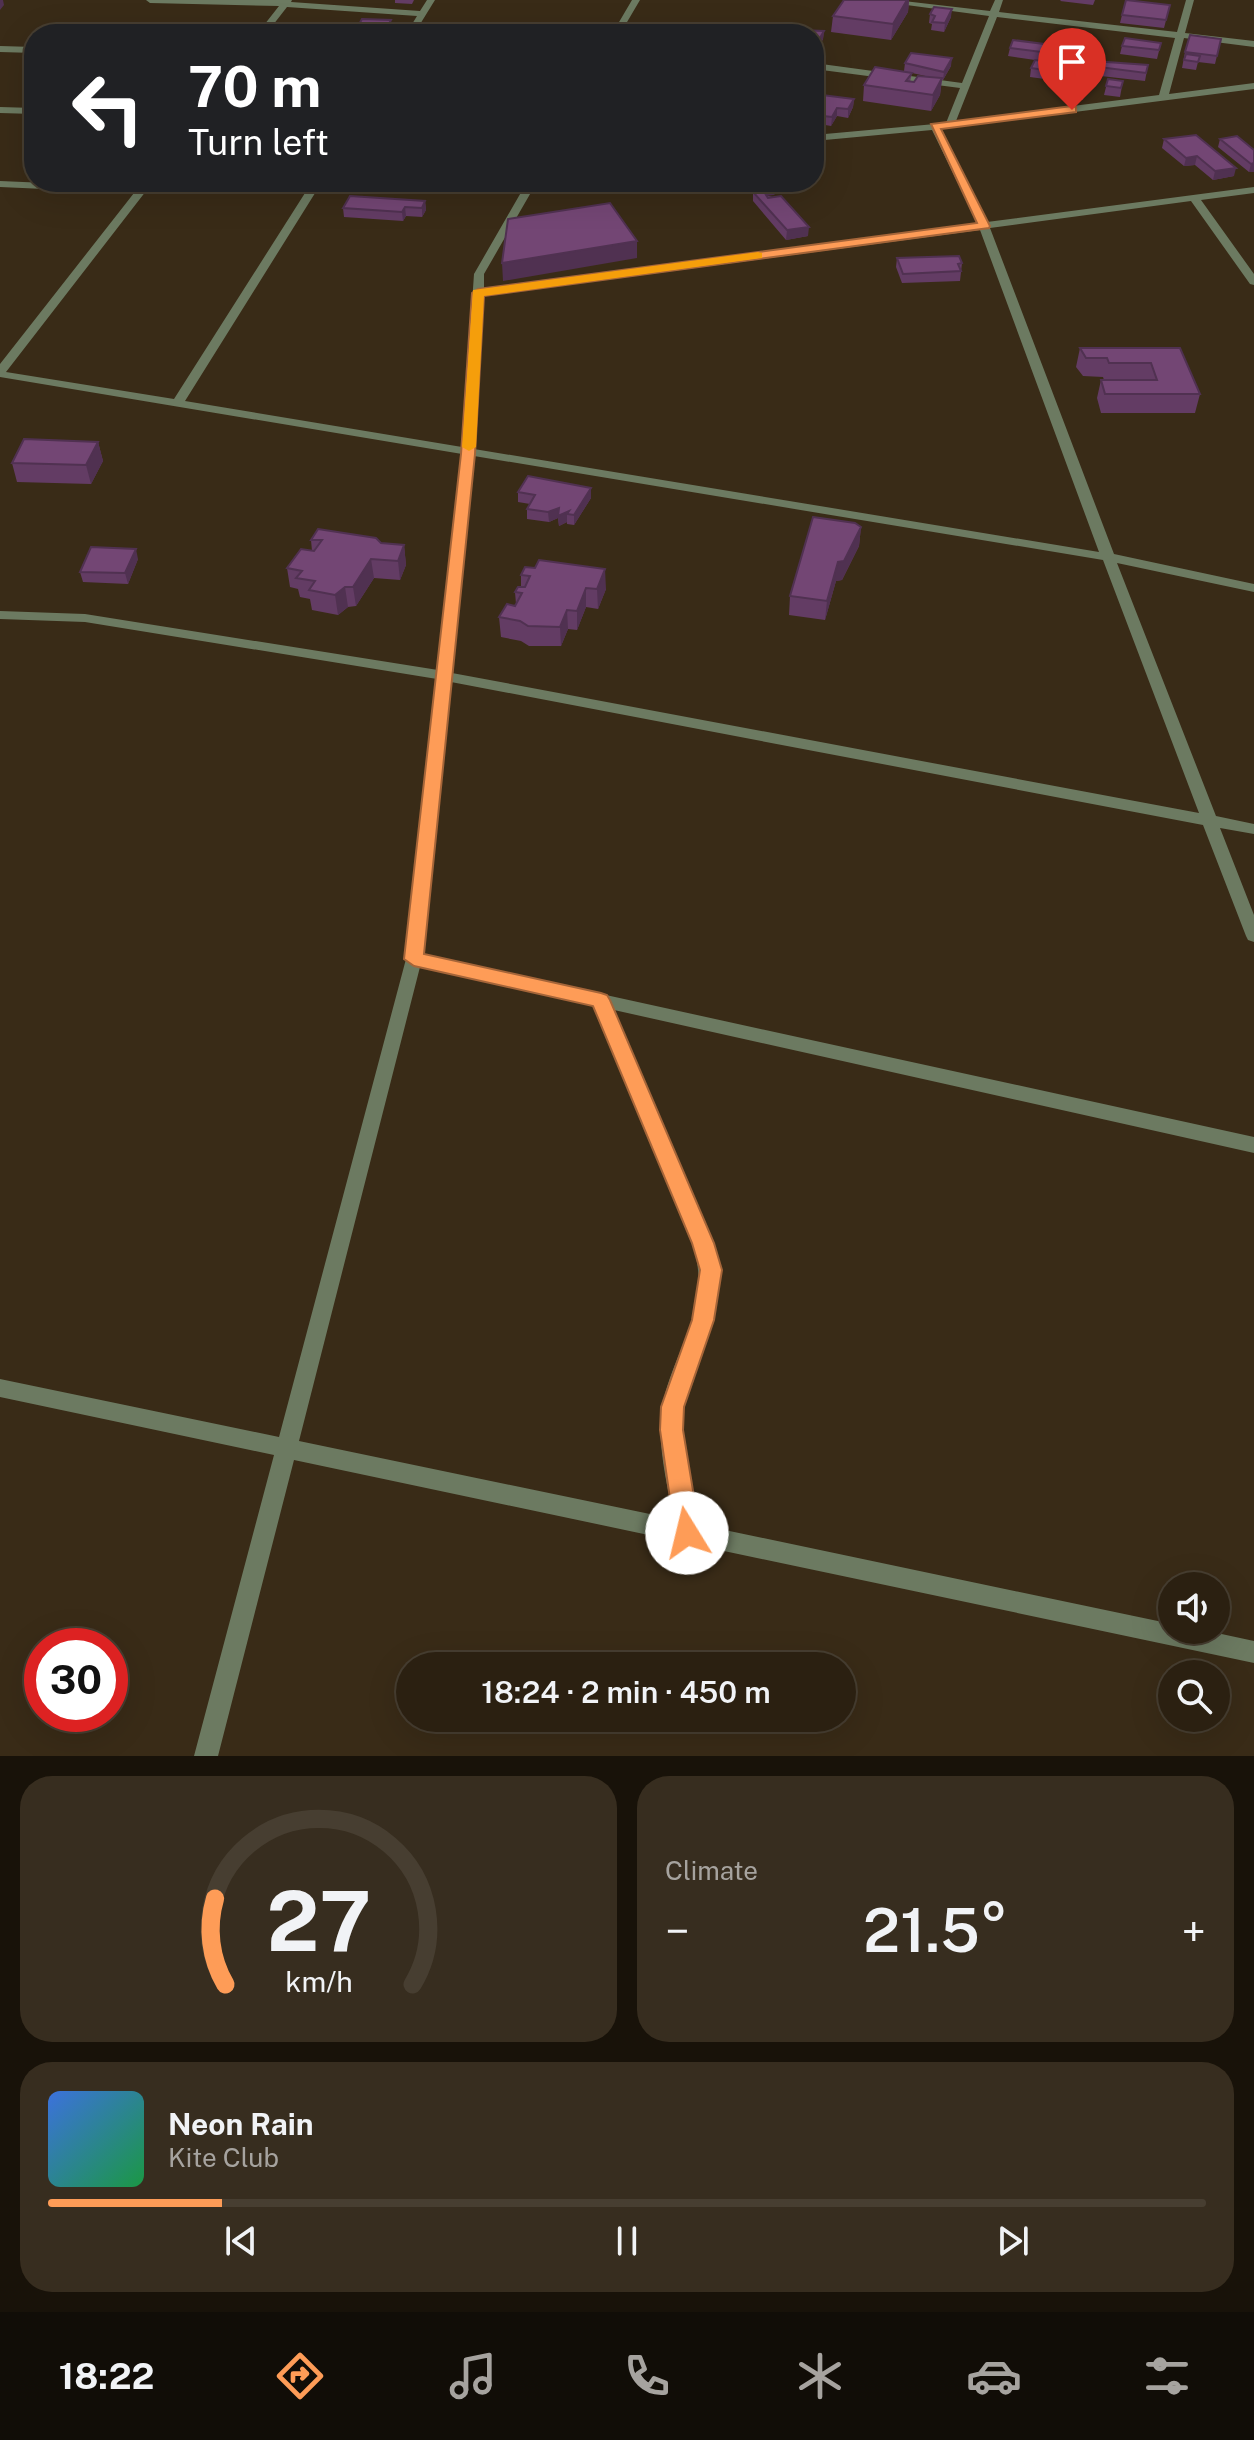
<!DOCTYPE html>
<meta charset="utf-8">
<style>
body{margin:0;font-family:"Public Sans",sans-serif;background:#372d1f;color:#f1f3f6;height:100vh;display:flex;flex-direction:column;font-size:30px;white-space:nowrap}
*{box-sizing:border-box;margin:0}
p{font-size:26px;color:#a6a39f}
.icon{flex:none;width:44px;height:44px;fill:none;stroke:currentColor;stroke-width:2;stroke-linecap:round;stroke-linejoin:round}
.map{position:relative;height:1756px;overflow:hidden}
.side{display:flex;flex-direction:column;gap:20px;padding:20px;background:#181209;flex:1}
.side>*{flex:none}
.banner{position:absolute;left:24px;top:24px;width:800px;height:168px;border-radius:32px;box-shadow:0 8px 32px #0002,0 0 0 2px #473e31;background:#202124;color:#fff;overflow:hidden}
.controls{position:absolute;left:1158px;top:1572px;display:grid;gap:16px}
.controls a{display:grid;place-items:center;width:72px;height:72px;border-radius:50%;background:#2b2011;box-shadow:0 8px 32px #0002,0 0 0 2px #473e31;font-size:40px}
.speed{position:absolute;left:24px;top:1628px;display:flex;gap:16px;font-size:40px;font-weight:700;text-align:center}
.speed>*{display:grid;place-content:center;width:104px;height:104px;border-radius:50%;background:#2b2011;box-shadow:0 8px 32px #0002,0 0 0 2px #473e31;line-height:1}
.speed .limit{border:12px solid #d22;background:#fff;color:#111}
.pin{position:absolute;display:grid;place-items:center;width:68px;height:68px;color:#fff;margin:-82px -34px;border-radius:50% 50% 50% 0;rotate:-45deg;box-shadow:0 0 8px #0007}
.pin .icon{rotate:45deg}
.me{position:absolute;width:88px;margin:-44px;rotate:351deg;stroke-linejoin:round;filter:drop-shadow(0 0 6px #0008)}
.turn{display:flex;align-items:center;gap:28px;height:168px;padding:0 32px;font-size:36px}
.turn .icon{width:104px;height:104px;stroke-width:2.5}
.turn b{display:block;font-size:56px;line-height:68px}
.big{font-size:60px;font-weight:600;line-height:1.1}
.side .widget{flex:1;display:flex;flex-direction:column;justify-content:center;gap:12px;min-width:0;padding:0 28px;border-radius:32px;background:#372d1f}
.side .dial{align-items:center;gap:0}
.dial svg{height:208px;overflow:visible;fill:none;stroke:#473e31;stroke-width:7;stroke-linecap:round;text-anchor:middle}
.dial text{fill:#f1f3f6;stroke:none}
.song{display:flex;align-items:center;gap:24px}
.cover{width:96px;height:96px;border-radius:12px;background:linear-gradient(135deg,hsl(220 70% 55%),hsl(140 70% 35%))}
.played{height:8px;border-radius:4px;background:linear-gradient(90deg,#fe9c57 15%,#473e31 15%)}
.keys{display:flex;justify-content:space-around;direction:ltr}
.heat{display:flex;justify-content:space-between;align-items:center;font-size:44px;direction:ltr}
.side .tiles{flex:1;display:grid;gap:20px;grid-template-columns:1fr 1fr}
.widget:last-child{grid-column:span 2}
.trip{position:absolute;left:396px;top:1652px;width:460px;height:80px;border-radius:40px;background:#2b2011;box-shadow:0 8px 32px #0002,0 0 0 2px #473e31;font-weight:600;line-height:80px;text-align:center}
.menu{display:flex;height:128px;justify-content:space-around;align-items:center;background:#110d07;color:#a6a39f}
.menu .icon{width:56px;height:56px}
.menu .active{color:#fe9c57}
.menu b{font-size:36px;color:#f1f3f6}
.map>svg:first-child{display:block}
.lines{fill:none;stroke-linecap:round;stroke-linejoin:round}
.minor{fill:#6c7a61;fill-rule:evenodd}
.wall{fill:#633c64;fill-rule:evenodd}
.shaded-wall{fill:#503151}
.building{fill:#734674;stroke:#503151;stroke-width:2}
.route{fill:#fe9c57;stroke:#a56539;stroke-width:2}
.slow{fill:#f59e0b}
</style>
<div class="map">
<svg width="1254" height="1756" viewBox="0 0 1254 1756">
<rect width="100%" height="100%" fill="#392b17"/>
<g class="lines">
<path class="minor" d="M146,0H292L291,2L420,11L427,0H435L414,34H406L417,16L287,7L266,34H257L279,6L150,3Z
M632,0H640L620,34H612Z
M869,0H895L990,11L995,0H1003L999,12L1177,32L1186,0H1194L1185,33L1254,41V47L1184,38L1169,94L1254,83V89L941,129L987,222L1254,187V193L1201,200L1254,274V285L1250,284L1191,201L990,228L1114,554L1254,584V592L1117,563L1216,816L1254,824V834L1220,828L1254,915V942L1248,940L1246,936L1203,825L451,682L423,955L1254,1137V1153L614,1010L713,1243C716,1259 720,1275 718,1292C714,1333 688,1368 683,1409C677,1447 690,1487 696,1524L1172,1624V1630H1203L1254,1641V1663L294,1460L218,1756H194L274,1455L0,1397V1379L279,1437L406,959L437,679L85,622L0,619V611L85,614L438,670L462,454L0,377V364L134,193L0,187V181L139,187L143,182H153L6,372L174,399L312,182H322L185,401L462,447L474,274L527,182H537L484,274V289L978,224L932,130L814,141V135L946,123L960,88L814,69V63L962,83L989,16ZM997,17L1175,38L1159,95L956,121ZM980,230L1099,552L474,449L483,296ZM474,456L1103,560L1199,813L452,673ZM420,967L595,1006L693,1243C697,1259 700,1275 698,1292C694,1333 668,1368 662,1409C657,1446 667,1484 674,1519L299,1441Z
M0,46L34,47V53L0,52Z
M0,107L34,108V114L0,113Z"/>
</g>
<path class="wall" d="M395,0H414L412,4L395,3Z
M844,0H909L908,12L891,40L831,32L833,16Z
M1061,0H1095L1093,5L1060,1Z
M1170,5L1164,28L1120,23L1122,15Z
M930,14L951,17L944,32L931,30L932,24L929,23Z
M824,31L823,39L817,51H814V34Z
M1221,39L1215,64L1198,62L1196,70L1182,68L1185,52Z
M1161,43L1157,59L1120,54L1122,46Z
M1010,48H1076L1071,65L1073,75L1087,77L1083,100L1064,96L1067,82L1030,77L1031,68L1035,60L1008,56Z
M905,63L951,66L943,80H942L940,95L931,111L863,101L864,85L904,71ZM912,73L930,77L914,82H910Z
M1075,64L1148,65L1145,81L1074,73Z
M1108,79L1123,81L1120,97L1104,95Z
M814,94L854,99L853,107L848,118L837,116L831,126L814,123Z
M1196,135L1234,176L1213,180L1195,165L1184,166L1162,148L1164,139Z
M1220,139L1254,150V172H1249L1218,147Z
M713,182H739V192L722,194Z
M753,192L773,197L808,236L786,240L753,201Z
M425,201L426,210L422,217L406,216L403,221L344,217L343,208Z
M897,258L962,263L960,281L902,283L896,267Z
M1080,348H1180L1200,394L1195,413H1101L1097,398L1101,380H1104L1103,377L1083,376L1076,367Z
M98,442L103,461L91,484L17,482L12,463Z
M518,492L591,498L574,525L567,524V522L559,526L558,518L549,522L527,519V509L530,504L518,502Z
M861,527L859,546L842,580L836,581L825,620L789,615L790,596Z
M311,540L404,545L406,565L400,580L374,578L356,606L348,607L338,615L312,610L310,599L300,597L298,589L290,587L287,568L312,551Z
M138,559L128,584L83,582L80,572Z
M521,575L606,589L598,609L586,607L577,630L568,629L561,646H529L521,641L501,637L499,617L516,604L515,592L521,587Z"/>
<path class="shaded-wall" d="M0,0H3L4,5L0,10Z
M907,0H909L908,12L891,40L893,24Z
M952,9L951,17L944,32L945,23Z
M391,20L392,28L389,34H383Z
M824,31L823,39L817,51V43Z
M952,58L951,66L943,80L944,72Z
M942,78L940,95L931,111L933,95Z
M854,99L853,107L848,118V109Z
M837,108V116L831,126L832,117Z
M1197,156L1195,165L1184,166L1186,158Z
M1254,163V172H1249L1251,164Z
M1236,168L1234,176L1213,180L1215,171Z
M740,183L739,192L722,194V185Z
M425,201L426,210L422,217V208Z
M405,207L406,216L403,221L402,212Z
M809,227L808,236L786,240L787,230Z
M637,241V258L503,281L502,263Z
M98,442L103,461L91,484L86,465Z
M591,488V498L574,525V515Z
M559,508L569,511L567,514V522L559,526L558,518L549,522L548,512Z
M861,527L859,546L842,580L836,581L825,620L827,601L838,562Z
M404,545L406,565L400,580L398,561Z
M136,549L138,559L128,584L125,573Z
M371,559L374,578L356,606L353,587Z
M605,569L606,589L598,609L597,589Z
M345,587L348,607L338,615L335,595Z
M586,588V607L577,630V611Z
M567,610L568,629L561,646L560,627Z"/>
<path class="building" d="M844,0H907L893,24L833,16Z
M1126,0L1170,5L1166,20L1122,15Z
M934,7L952,9L945,23L932,22L935,16L930,14Z
M362,19L391,20L383,34L354,33Z
M797,30L824,31L817,43H814V34H795Z
M1190,35L1221,39L1217,56L1185,52Z
M1125,38L1161,43L1159,50L1122,46Z
M1013,40L1076,48L1073,56L1010,48Z
M911,53L952,58L944,72L905,63Z
M1186,54L1200,56L1198,62L1184,60Z
M1035,60L1075,65L1071,74L1031,68Z
M1079,60L1148,65L1146,73L1075,64Z
M875,67L912,73L906,81L914,82L918,76L942,78L933,95L864,85Z
M1069,75L1087,77L1084,91L1066,87Z
M1108,79L1123,81L1121,88L1106,86Z
M814,94L854,99L848,109L837,108L832,117L814,115Z
M1196,135L1236,168L1215,171L1197,156L1186,158L1164,139Z
M1237,136L1254,150V163L1251,164L1220,139Z
M720,182H739L740,183L722,185Z
M769,189L773,194L766,195L768,198L781,196L809,227L787,230L753,192Z
M350,196L425,201L422,208L405,207L402,212L343,208Z
M610,203L637,241L502,263L508,219Z
M959,256L962,263L958,264L961,271L903,274L897,258Z
M1080,348H1180L1200,394H1105L1101,380H1157L1151,363H1109L1107,358H1086Z
M24,439L98,442L86,465L12,463Z
M528,476L591,488L574,515L567,514L569,511L558,516L559,508L548,512L527,509L535,495L518,492Z
M813,517L855,523L861,527L844,561L838,562L827,601L790,596Z
M318,529L376,538L381,543L404,545L398,561L371,559L353,587H345L335,595L309,590L315,581L296,578L302,571L287,568L301,549L314,551L322,540H311Z
M91,547L136,549L125,573L80,572Z
M539,560L605,569L597,589L586,588L577,611L567,610L560,627L528,626L520,621L499,617L507,604L515,606L522,593L515,592L518,587H525L530,576L521,575L525,567L535,568Z"/>
<path class="route" d="M1072,106L1076,107V112L941,129L990,226L989,228L484,296L475,454L424,954L601,993L607,995L610,1000L714,1243L722,1270L714,1320L684,1407L683,1430L700,1533L696,1542L687,1545L678,1542L675,1533L660,1430L661,1407L692,1320L700,1270L692,1243L593,1006L414,966L404,959L461,454L472,293L478,289L977,223L931,124Z"/>
<path class="slow" d="M758,252L762,253V258L484,296L476,447L469,451L462,447L473,290Z"/>
</svg>
<div class="controls">
<a><svg class="icon" aria-label="sound" viewBox="0 0 24 24"><path d="M4 9h4l5-4v14l-5-4H4zM17 9q2 3 0 6"/></svg></a>
<a><svg class="icon" aria-label="search" viewBox="0 0 24 24"><circle cx="10" cy="10" r="6"/><path d="M15 15l6 6"/></svg></a>
</div>
<div class="speed"><div class="limit">30</div></div>
<div class="pin" style="left:1072px;top:110px;background:#d93025"><svg class="icon" aria-label="arrive" viewBox="0 0 24 24"><path d="M6 21V4h12l-3 4 3 4H6"/></svg></div>
<svg class="me" style="left:687px;top:1533px" viewBox="-20 -20 40 40"><circle r="19" fill="#fff"/><path d="M0-13L10 11 0 6-10 11z" fill="#fe9c57"/></svg>
<div class="trip">18:24 · 2 min · 450 m</div>
<div class="banner">
<div class="turn"><svg class="icon" aria-label="left" viewBox="0 0 24 24"><path d="M17 20v-9H6M10 6l-5 5 5 5"/></svg><div><b>70 m</b>Turn left</div></div>
</div>
</div>
<section class="side">
<div class="tiles">
<div class="widget dial"><svg viewBox="0 0 100 80">
<path d="M14 69A42 42 0 1 1 86 69"/>
<path d="M14 69A42 42 0 0 1 10 36" stroke="#fe9c57"/>
<text x="50" y="56" font-size="32" font-weight="700">27</text>
<text x="50" y="72" font-size="11">km/h</text>
</svg></div>
<div class="widget"><p>Climate</p>
<div class="heat"><a>−</a><b class="big">21.5°</b><a>+</a></div>
</div>
<div class="widget">
<div class="song"><i class="cover"></i><div><b>Neon Rain</b><p>Kite Club</p></div></div>
<div class="played"></div>
<div class="keys"><svg class="icon" aria-label="previous" viewBox="0 0 24 24"><path d="M18 5L8 12l10 7zM5 5v14"/></svg><svg class="icon" aria-label="pause" viewBox="0 0 24 24"><path d="M8 5v14M16 5v14"/></svg><svg class="icon" aria-label="next" viewBox="0 0 24 24"><path d="M6 5l10 7-10 7zM19 5v14"/></svg></div>
</div>
</div>
</section>
<nav class="menu">
<b>18:22</b>
<svg class="icon active" aria-label="directions" viewBox="0 0 24 24"><path d="M12 3l9 9-9 9-9-9zM9 14v-3h6M13 9l2 2-2 2"/></svg>
<svg class="icon" aria-label="music" viewBox="0 0 24 24"><path d="M9 18V5l10-2v13"/><circle cx="6" cy="18" r="3"/><circle cx="16" cy="16" r="3"/></svg>
<svg class="icon" aria-label="phone" viewBox="0 0 24 24"><path d="M5 4h4l2 5-3 2q2 4 5 5l2-3 5 2v4C11 20 4 13 5 4z"/></svg>
<svg class="icon" aria-label="climate" viewBox="0 0 24 24"><path d="M12 3v18M4 7l16 10M4 17L20 7"/></svg>
<svg class="icon" aria-label="car" viewBox="0 0 24 24"><path d="M5 17H2v-5l4-1 3-4h7l3 4 3 1v5h-3M9 17h6M6 11h13"/><circle cx="7" cy="17" r="2"/><circle cx="17" cy="17" r="2"/></svg>
<svg class="icon" aria-label="filters" viewBox="0 0 24 24"><path d="M4 7h16M4 17h16"/><circle cx="9" cy="7" r="2"/><circle cx="15" cy="17" r="2"/></svg>
</nav>
